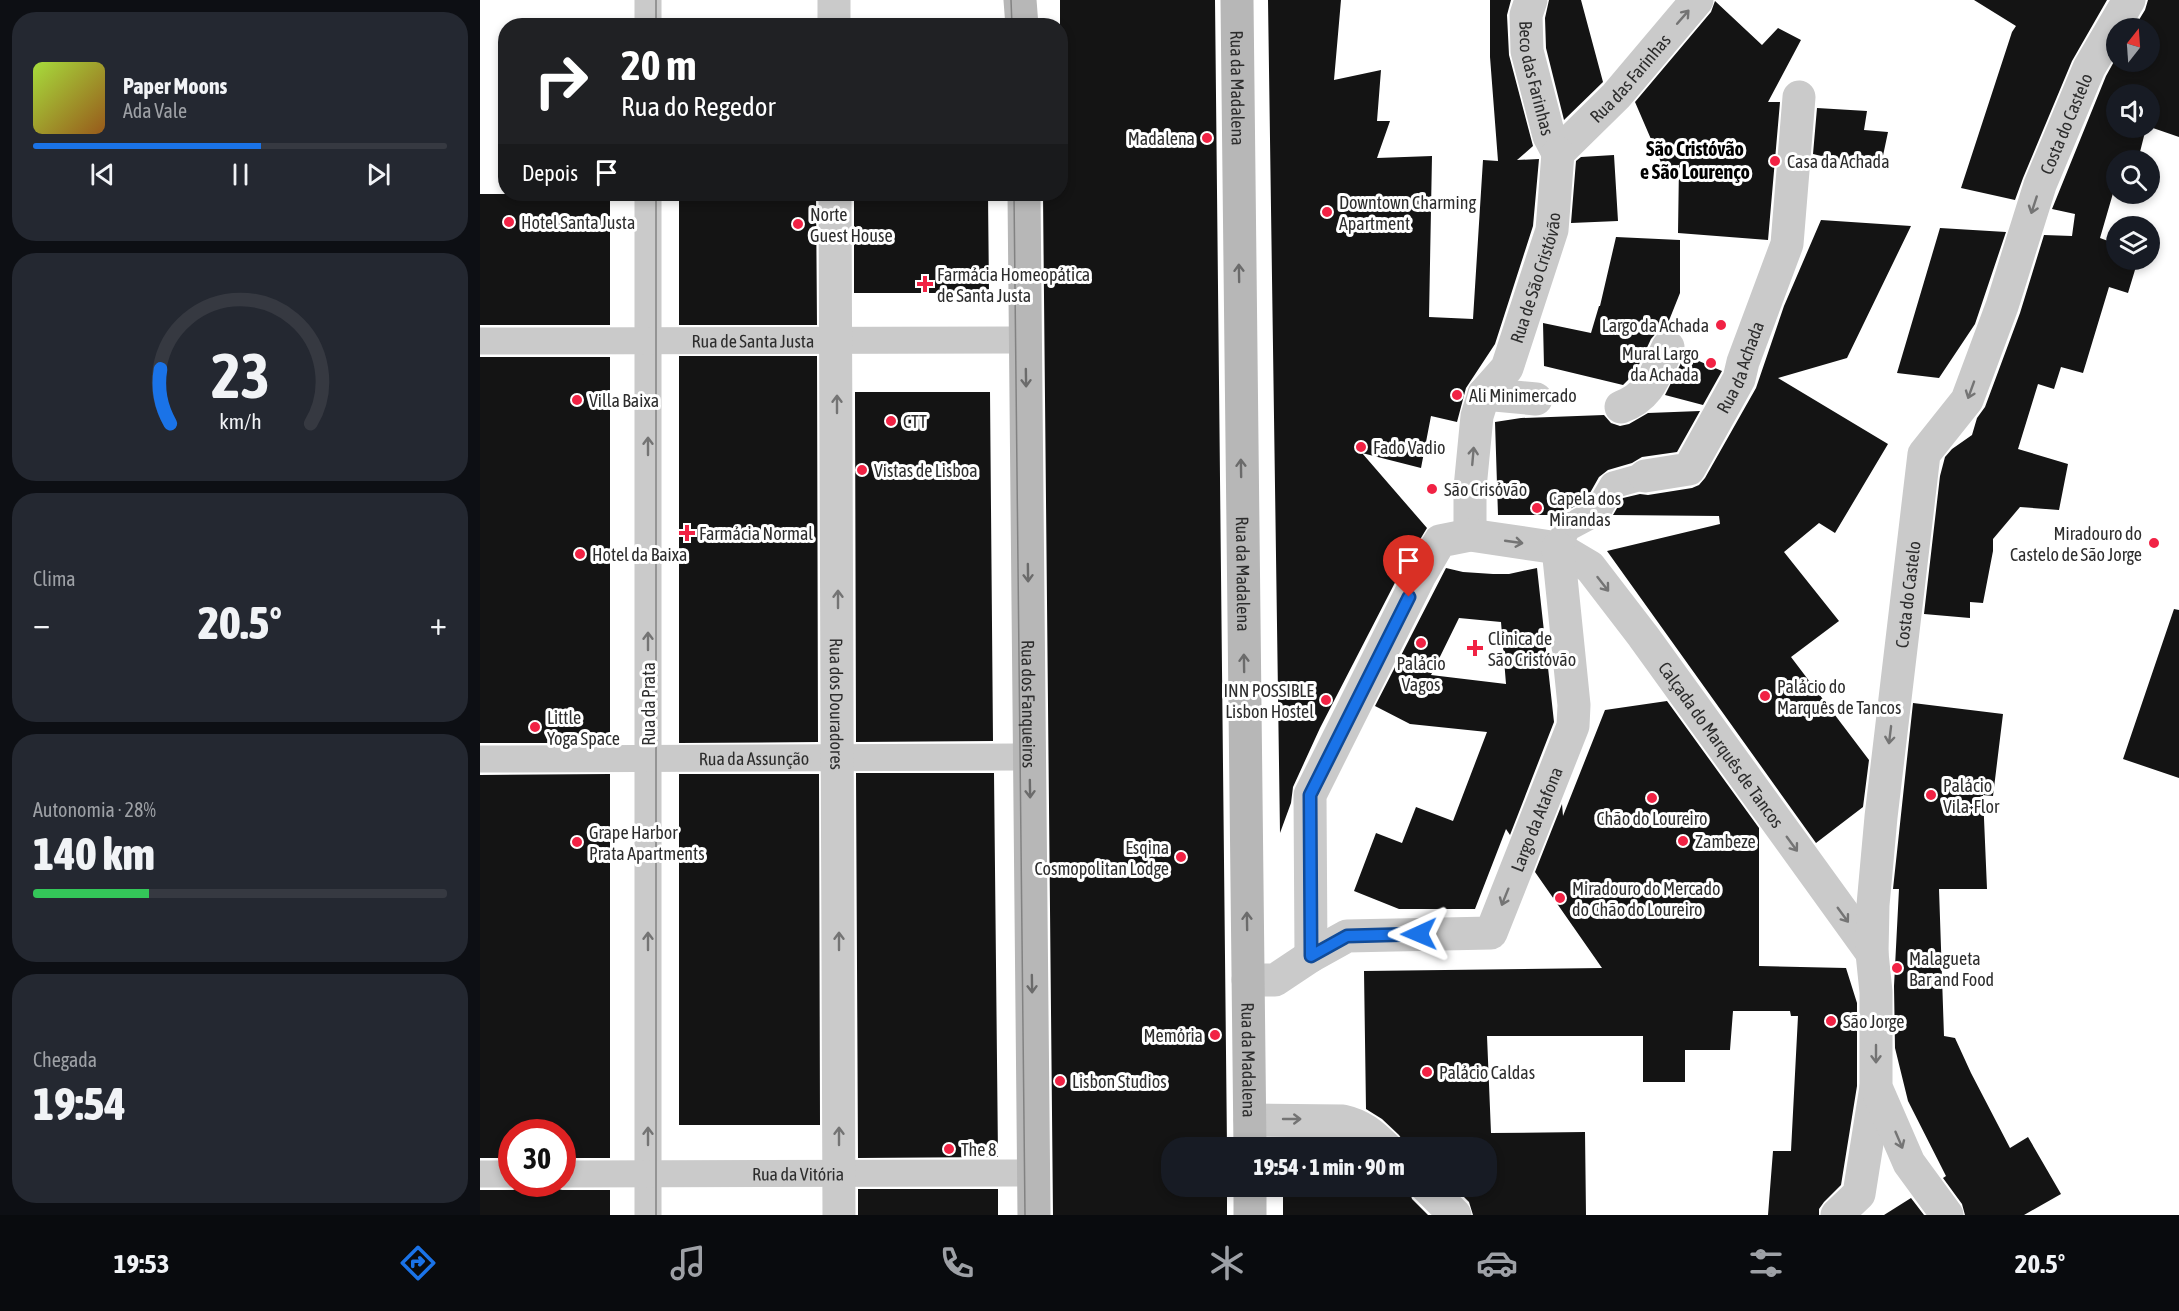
<!DOCTYPE html>
<html lang="pt">
<meta charset="utf-8">
<style>
body{margin:0;font-family:"Asap Condensed",sans-serif;background:#242831;color:#f1f3f6;height:100vh;display:flex;flex-direction:column;font-size:22px;white-space:nowrap}
*{box-sizing:border-box;margin:0}
p{font-size:20px;color:#9ea1a6}
.icon{flex:none;width:33px;height:33px;fill:none;stroke:currentColor;stroke-width:2;stroke-linecap:round;stroke-linejoin:round}
.map{position:relative;flex:1;overflow:hidden}
.details{display:flex;flex-direction:column;gap:12px;padding:12px;background:#0d0f14;width:480px}
.details>*{flex:none}
.banner{position:absolute;left:18px;top:18px;width:570px;height:183px;border-radius:24px;box-shadow:0 3px 9px #0003;background:#202124;color:#fff;overflow:hidden}
.needle{width:39px;rotate:17deg}
.controls{position:absolute;left:1626px;top:18px;display:grid;gap:12px}
.controls a{display:grid;place-items:center;width:54px;height:54px;border-radius:50%;background:#171b24;box-shadow:0 3px 9px #0003;font-size:30px}
.speed{position:absolute;left:18px;top:1119px;display:flex;gap:12px;font-size:30px;font-weight:700;text-align:center}
.speed>*{display:grid;place-content:center;width:78px;height:78px;border-radius:50%;background:#171b24;box-shadow:0 3px 9px #0003;line-height:1}
.speed .limit{border:9px solid #d22;background:#fff;color:#111}
.pin{position:absolute;display:grid;place-items:center;width:51px;height:51px;color:#fff;margin:-62px -26px;border-radius:50% 50% 50% 0;rotate:-45deg;box-shadow:0 0 6px #0007}
.pin .icon{rotate:45deg}
.me{position:absolute;width:66px;margin:-33px;rotate:269deg;stroke-linejoin:round;filter:drop-shadow(0 0 4px #0008)}
.turn{display:flex;align-items:center;gap:21px;height:126px;padding:0 24px;font-size:27px}
.turn .icon{width:78px;height:78px;stroke-width:2.5}
.turn b{display:block;font-size:42px;line-height:51px}
.then{display:flex;align-items:center;height:57px;padding:0 24px;background:#0003;gap:12px;font-size:22px}
.big{font-size:45px;font-weight:800;line-height:1.1}
.details .card{flex:1;display:flex;flex-direction:column;justify-content:center;gap:9px;min-width:0;padding:0 21px;border-radius:24px;background:#242831}
.details .dial{align-items:center;gap:0}
.dial svg{height:156px;overflow:visible;fill:none;stroke:#363941;stroke-width:7;stroke-linecap:round;text-anchor:middle}
.dial text{fill:#f1f3f6;stroke:none}
.song{display:flex;align-items:center;gap:18px}
.cover{width:72px;height:72px;border-radius:9px;background:linear-gradient(135deg,hsl(80 70% 55%),hsl(30 70% 35%))}
.played{height:6px;border-radius:3px;background:linear-gradient(90deg,#1a73e8 55%,#363941 55%)}
.keys{display:flex;justify-content:space-around;direction:ltr}
.heat{display:flex;justify-content:space-between;align-items:center;font-size:33px;direction:ltr}
.charge{height:9px;border-radius:4px;background:linear-gradient(90deg,#34c759 28%,#363941 0)}
.trip{position:absolute;left:681px;top:1137px;width:336px;height:60px;border-radius:24px;background:#171b24;box-shadow:0 3px 9px #0003;font-weight:800;line-height:60px;text-align:center}
.menu{display:flex;height:96px;justify-content:space-around;align-items:center;background:#090b0e;color:#9ea1a6}
.menu .icon{width:42px;height:42px}
.menu .active{color:#1a73e8}
.menu b{font-size:27px;color:#f1f3f6}
main{display:flex;flex:1;min-height:0}
.map>svg:first-child{display:block}
.building{fill:#141414;fill-rule:evenodd}
.lines{fill:none;stroke-linecap:round;stroke-linejoin:round}
.pedestrian{stroke:#cacaca;stroke-width:27}
.minor{stroke:#cacaca;stroke-width:33}
.secondary{stroke:#b7b7b7;stroke-width:33}
.tram{stroke:#828282;stroke-width:1.5}
.oneway{stroke:#747474}
.oneway2{stroke:#6b6b6b}
.route-casing{stroke:#114b97;stroke-width:15}
.route{stroke:#1a73e8;stroke-width:10}
.poi-dot{fill:#f12244;stroke:#fff;stroke-width:2}
.labels{text-anchor:middle;dominant-baseline:central;stroke-width:6;stroke-linejoin:round;paint-order:stroke}
.street-label{font-size:18px;fill:#2d2d2d;stroke:#fff}
.poi-label{font-size:18px;fill:#2d2d2d;stroke:#fff;text-anchor:start}
.neighbourhood-label{font-size:20px;font-weight:bold;fill:#000;stroke:#fff}
</style>
<main>
<section class="details">
<div class="card">
<div class="song"><i class="cover"></i><div><b>Paper Moons</b><p>Ada Vale</p></div></div>
<div class="played"></div>
<div class="keys"><svg class="icon" aria-label="previous" viewBox="0 0 24 24"><path d="M18 5L8 12l10 7zM5 5v14"/></svg><svg class="icon" aria-label="pause" viewBox="0 0 24 24"><path d="M8 5v14M16 5v14"/></svg><svg class="icon" aria-label="next" viewBox="0 0 24 24"><path d="M6 5l10 7-10 7zM19 5v14"/></svg></div>
</div>
<div class="card dial"><svg viewBox="0 0 100 80">
<path d="M14 69A42 42 0 1 1 86 69"/>
<path d="M14 69A42 42 0 0 1 9 41" stroke="#1a73e8"/>
<text x="50" y="56" font-size="32" font-weight="700">23</text>
<text x="50" y="72" font-size="11">km/h</text>
</svg></div>
<div class="card"><p>Clima</p>
<div class="heat"><a>−</a><b class="big">20.5°</b><a>+</a></div>
</div>
<div class="card"><p>Autonomia · 28%</p><b class="big">140 km</b><div class="charge"></div></div>
<div class="card"><p>Chegada</p><b class="big">19:54</b></div>
</section>
<div class="map">
<svg width="1699" height="1215" viewBox="0 0 1699 1215">
<rect width="100%" height="100%" fill="#fff"/>
<path class="building" d="M580,0H735L747,1148H692V1186H747V1215H573L563,194H580Z
M788,0H861L854,80L901,70L897,121H910L897,158L952,156L949,317L993,319L1003,160L1018,161L1010,57V0H1031L1027,15L1029,55L1053,146L1037,160L1059,159L1053,226L1015,344L986,388L977,422L951,416L941,468L882,453L947,528L922,569L840,728L813,787L811,803L800,833Z
M1069,0H1101L1123,82L1084,120L1066,48L1065,18Z
M1494,0H1627L1592,61L1543,178L1535,200L1481,188L1532,32L1536,26Z
M1668,0H1699V137L1670,127V94H1636V128H1666L1658,160H1636V183L1620,238L1636,244V260H1658L1648,293L1629,287L1603,373L1581,367L1574,389L1558,384L1538,449L1588,464L1579,510L1540,507L1513,539V551L1503,603L1490,602V618L1444,614L1460,476L1465,457L1472,449L1492,435L1497,418L1505,407L1540,313L1564,235L1592,236L1595,214L1572,209L1626,76L1636,58V62H1670V28H1654L1665,10Z
M1235,1L1282,45L1298,28L1321,40L1288,102H1300L1288,240L1198,233L1199,165L1183,167L1155,102L1231,12Z
M1337,108L1387,111L1384,130L1408,132L1400,170L1333,154Z
M1134,155L1138,221L1091,223L1096,161L1101,157Z
M0,194H130V325H0Z
M199,194H336L337,325H199Z
M374,194H508L509,293H374Z
M1341,220L1431,226L1367,358L1298,378L1408,444L1355,533L1339,523L1304,552L1359,621L1311,657L1389,760L1383,807L1336,843L1127,551L1240,524L1239,516L1133,515L1143,498L1160,494L1168,495L1212,488L1219,485L1225,478L1276,388L1304,306Z
M1460,228L1526,232L1495,324L1459,378L1417,373Z
M1136,237L1200,240V293L1186,328L1178,331L1171,339L1155,373L1143,385L1064,366L1063,323L1111,333L1119,306H1120Z
M1205,355L1242,371L1223,405L1185,395Z
M199,356H337L338,742L199,743Z
M0,357H130V743H0Z
M375,392H510L513,741L376,742Z
M1220,411L1197,452L1162,457L1152,463L1128,470L1119,477L1106,500L1079,515H1018L1015,422L1041,418L1124,415L1131,423L1140,426L1149,424L1168,413Z
M966,568L983,572L1013,574H1029L1057,568L1074,722L1030,835L1026,829L995,909H919L874,891L896,833L922,843L936,807L973,821L1007,732L930,724L895,706ZM979,618L1021,622L1026,684L951,675Z
M1694,609L1699,610V778L1643,759Z
M1187,701L1279,828V966L1366,968L1377,1003V1086L1361,1185L1344,1202L1339,1209V1215H1288L1293,1151H1311L1318,1016H1311L1310,1011H1253L1250,1050H1205V1082H1163V1036H1007L1011,1133L1105,1132L1106,1215H993L989,1202L973,1186H1006V1148H924V1142L919,1135L902,1119L886,1109L884,971L1122,968L1055,872L1082,804L1083,816L1125,710Z
M1433,703L1523,714L1513,796L1503,795L1507,889H1459L1464,1036L1475,1038L1491,1073L1530,1148L1548,1137L1581,1194L1544,1215H1485L1482,1204L1463,1178L1466,1176L1428,1101L1415,1048L1414,986L1419,889H1413Z
M376,773H514L518,1157L378,1158Z
M130,774V1158H82V1132H32V1158H0V775Z
M199,774H339L340,1125H199Z
M803,1139L860,1140L877,1148H803Z
M44,1184H70L75,1188L82,1190H130V1215H0V1190H33L39,1188Z
M803,1186H928L932,1199L948,1215H803Z
M378,1189H518V1215H378Z
M1431,1198L1444,1215H1404Z"/>
<g class="lines">
<g class="pedestrian">
<path d="M168,26V0"/>
<path d="M168,194V1215"/>
<path id="s1" d="M0,341L545,340"/>
<path d="M1078,548L1087,528L1117,512L1133,485L1165,476"/>
<path id="s2" d="M0,759L550,757"/>
<path d="M0,1174H32"/>
<path id="s3" d="M82,1174L554,1173"/>
</g>
<g class="minor">
<path d="M354,0V26"/>
<path id="s4" d="M1051,0L1046,15L1047,51L1069,136L1078,153"/>
<path id="s5" d="M1078,153L1136,96L1217,0"/>
<path id="s6" d="M355,194L359,1215"/>
<path d="M1004,394L1056,399"/>
<path d="M1141,407C1171,396 1175,374 1188,347"/>
<path id="s7" d="M1165,476L1209,469L1259,379L1263,362L1307,244L1319,97"/>
<path id="s8" d="M990,535V488L997,416L1004,394L1027,368L1072,230L1078,153"/>
<path id="s9" d="M831,956L830,795L939,577L960,541L990,535L1078,548L1110,567L1163,636L1392,953"/>
<path id="s10" d="M768,980H795L831,956L867,936L1011,933L1093,726L1094,705L1078,548"/>
<path d="M770,1120L863,1121C881,1125 892,1134 906,1148"/>
<path d="M946,1186L975,1215"/>
<path d="M1357,1215L1379,1194L1396,1087"/>
<path id="s11" d="M1467,1215L1429,1163L1396,1087V992L1392,953L1393,905L1401,817L1444,454L1487,400L1522,306L1560,185L1609,68L1649,0"/>
</g>
<g class="secondary">
<path d="M540,0L542,26"/>
<path id="s12" d="M757,0L770,1148"/>
<path id="s13" d="M544,194L554,1215"/>
<path d="M770,1186V1215"/>
</g>
<path class="tram" d="M176,0V26
M531,0L532,26
M176,194V1215
M534,194L545,1215"/>
</g>
<defs><path id="oneway-shaft" d="M-6 0H5M1.5-3L5.5 0L1.5 3" fill="none" stroke-width="1.6" stroke-linecap="round" stroke-linejoin="round" transform="scale(1.5)"/></defs>
<g class="oneway">
<use href="#oneway-shaft" transform="translate(1203 17) rotate(-49)"/>
<use href="#oneway-shaft" transform="translate(1554 205) rotate(108)"/>
<use href="#oneway-shaft" transform="translate(1491 390) rotate(110)"/>
<use href="#oneway-shaft" transform="translate(357 404) rotate(-90)"/>
<use href="#oneway-shaft" transform="translate(168 446) rotate(-90)"/>
<use href="#oneway-shaft" transform="translate(993 456) rotate(-85)"/>
<use href="#oneway-shaft" transform="translate(1034 542) rotate(8)"/>
<use href="#oneway-shaft" transform="translate(1123 584) rotate(52)"/>
<use href="#oneway-shaft" transform="translate(358 599) rotate(-90)"/>
<use href="#oneway-shaft" transform="translate(168 641) rotate(-90)"/>
<use href="#oneway-shaft" transform="translate(1410 735) rotate(97)"/>
<use href="#oneway-shaft" transform="translate(1312 844) rotate(54)"/>
<use href="#oneway-shaft" transform="translate(1025 897) rotate(112)"/>
<use href="#oneway-shaft" transform="translate(1363 915) rotate(54)"/>
<use href="#oneway-shaft" transform="translate(168 941) rotate(-90)"/>
<use href="#oneway-shaft" transform="translate(359 941) rotate(-90)"/>
<use href="#oneway-shaft" transform="translate(1396 1054) rotate(90)"/>
<use href="#oneway-shaft" transform="translate(812 1119)"/>
<use href="#oneway-shaft" transform="translate(168 1136) rotate(-90)"/>
<use href="#oneway-shaft" transform="translate(359 1136) rotate(-90)"/>
<use href="#oneway-shaft" transform="translate(1419 1140) rotate(67)"/>
</g>
<g class="oneway2">
<use href="#oneway-shaft" transform="translate(759 273) rotate(-91)"/>
<use href="#oneway-shaft" transform="translate(546 378) rotate(89)"/>
<use href="#oneway-shaft" transform="translate(761 468) rotate(-91)"/>
<use href="#oneway-shaft" transform="translate(548 573) rotate(89)"/>
<use href="#oneway-shaft" transform="translate(764 663) rotate(-91)"/>
<use href="#oneway-shaft" transform="translate(550 789) rotate(89)"/>
<use href="#oneway-shaft" transform="translate(767 921) rotate(-91)"/>
<use href="#oneway-shaft" transform="translate(552 984) rotate(89)"/>
</g>
<g class="lines">
<defs>
<path id="route" d="M929,597L830,795L831,956L867,936L939,934"/>
</defs>
<use href="#route" class="route-casing"/>
<use href="#route" class="route"/>
</g>
<g class="poi-dot">
<circle cx="727" cy="138" r="6"/>
<circle cx="1295" cy="161" r="6"/>
<circle cx="847" cy="212" r="6"/>
<circle cx="29" cy="222" r="6"/>
<circle cx="318" cy="224" r="6"/>
<path d="M442 275h6v6h6v6h-6v6h-6v-6h-6v-6h6z"/>
<circle cx="1241" cy="325" r="6"/>
<circle cx="1231" cy="363" r="6"/>
<circle cx="977" cy="395" r="6"/>
<circle cx="97" cy="400" r="6"/>
<circle cx="411" cy="421" r="6"/>
<circle cx="881" cy="447" r="6"/>
<circle cx="382" cy="470" r="6"/>
<circle cx="952" cy="489" r="6"/>
<circle cx="1057" cy="508" r="6"/>
<path d="M204 524h6v6h6v6h-6v6h-6v-6h-6v-6h6z"/>
<circle cx="1674" cy="543" r="6"/>
<circle cx="100" cy="554" r="6"/>
<circle cx="941" cy="643" r="6"/>
<path d="M992 639h6v6h6v6h-6v6h-6v-6h-6v-6h6z"/>
<circle cx="1285" cy="696" r="6"/>
<circle cx="846" cy="700" r="6"/>
<circle cx="55" cy="727" r="6"/>
<circle cx="1451" cy="795" r="6"/>
<circle cx="1172" cy="798" r="6"/>
<circle cx="1203" cy="841" r="6"/>
<circle cx="97" cy="842" r="6"/>
<circle cx="701" cy="857" r="6"/>
<circle cx="1080" cy="898" r="6"/>
<circle cx="1417" cy="968" r="6"/>
<circle cx="1351" cy="1021" r="6"/>
<circle cx="735" cy="1035" r="6"/>
<circle cx="947" cy="1072" r="6"/>
<circle cx="580" cy="1081" r="6"/>
<circle cx="469" cy="1149" r="6"/>
</g>
<g class="labels">
<g class="street-label">
<text stroke="none"><textPath href="#s4" startOffset="80">Beco das Farinhas</textPath></text>
<text stroke="none"><textPath href="#s5" startOffset="104">Rua das Farinhas</textPath></text>
<text stroke="none"><textPath href="#s12" startOffset="88">Rua da Madalena</textPath></text>
<text stroke="none"><textPath href="#s11" startOffset="1146">Costa do Castelo</textPath></text>
<text stroke="none"><textPath href="#s8" startOffset="272">Rua de São Cristóvão</textPath></text>
<text stroke="none"><textPath href="#s1" startOffset="273">Rua de Santa Justa</textPath></text>
<text stroke="none"><textPath href="#s7" startOffset="159">Rua da Achada</textPath></text>
<text stroke="none"><textPath href="#s12" startOffset="574">Rua da Madalena</textPath></text>
<text stroke="none"><textPath href="#s11" startOffset="642">Costa do Castelo</textPath></text>
<text transform="translate(168 704) rotate(-90)">Rua da Prata</text>
<text stroke="none"><textPath href="#s6" startOffset="510">Rua dos Douradores</textPath></text>
<text stroke="none"><textPath href="#s13" startOffset="510">Rua dos Fanqueiros</textPath></text>
<text stroke="none"><textPath href="#s9" startOffset="824">Calçada do Marquês de Tancos</textPath></text>
<text stroke="none"><textPath href="#s2" startOffset="274">Rua da Assunção</textPath></text>
<text stroke="none"><textPath href="#s10" startOffset="378">Largo da Atafona</textPath></text>
<text stroke="none"><textPath href="#s12" startOffset="1060">Rua da Madalena</textPath></text>
<text stroke="none"><textPath href="#s3" startOffset="236">Rua da Vitória</textPath></text>
</g>
<g class="poi-label">
<text x="715" y="138" text-anchor="end">Madalena</text>
<text x="1307" y="161">Casa da Achada</text>
<text x="859" y="202">Downtown Charming<tspan x="859" dy="21">Apartment</tspan></text>
<text x="330" y="214">Norte<tspan x="330" dy="21">Guest House</tspan></text>
<text x="41" y="222">Hotel Santa Justa</text>
<text x="457" y="274">Farmácia Homeopática<tspan x="457" dy="21">de Santa Justa</tspan></text>
<text x="1229" y="325" text-anchor="end">Largo da Achada</text>
<text x="1219" y="353" text-anchor="end">Mural Largo<tspan x="1219" dy="21">da Achada</tspan></text>
<text x="989" y="395">Ali Minimercado</text>
<text x="109" y="400">Villa Baixa</text>
<text x="423" y="421">CTT</text>
<text x="893" y="447">Fado Vadio</text>
<text x="394" y="470">Vistas de Lisboa</text>
<text x="964" y="489">São Crisóvão</text>
<text x="1069" y="498">Capela dos<tspan x="1069" dy="21">Mirandas</tspan></text>
<text x="219" y="533">Farmácia Normal</text>
<text x="1662" y="533" text-anchor="end">Miradouro do<tspan x="1662" dy="21">Castelo de São Jorge</tspan></text>
<text x="112" y="554">Hotel da Baixa</text>
<text x="1008" y="638">Clínica de<tspan x="1008" dy="21">São Cristóvão</tspan></text>
<text x="941" y="663" text-anchor="middle">Palácio<tspan x="941" dy="21">Vagos</tspan></text>
<text x="1297" y="686">Palácio do<tspan x="1297" dy="21">Marquês de Tancos</tspan></text>
<text x="834" y="690" text-anchor="end">INN POSSIBLE<tspan x="834" dy="21">Lisbon Hostel</tspan></text>
<text x="67" y="717">Little<tspan x="67" dy="21">Yoga Space</tspan></text>
<text x="1463" y="785">Palácio<tspan x="1463" dy="21">Vila-Flor</tspan></text>
<text x="1172" y="818" text-anchor="middle">Chão do Loureiro</text>
<text x="109" y="832">Grape Harbor<tspan x="109" dy="21">Prata Apartments</tspan></text>
<text x="1215" y="841">Zambeze</text>
<text x="689" y="847" text-anchor="end">Esqina<tspan x="689" dy="21">Cosmopolitan Lodge</tspan></text>
<text x="1092" y="888">Miradouro do Mercado<tspan x="1092" dy="21">do Chão do Loureiro</tspan></text>
<text x="1429" y="958">Malagueta<tspan x="1429" dy="21">Bar and Food</tspan></text>
<text x="1363" y="1021">São Jorge</text>
<text x="723" y="1035" text-anchor="end">Memória</text>
<text x="959" y="1072">Palácio Caldas</text>
<text x="592" y="1081">Lisbon Studios</text>
<text x="481" y="1149">The 8</text>
</g>
<g class="neighbourhood-label">
<text x="1215" y="148">São Cristóvão<tspan x="1215" dy="23">e São Lourenço</tspan></text>
</g>
</g>
</svg>
<div class="controls">
<a><svg class="needle" viewBox="-14 -14 28 28"><path d="M0-13l5 13h-10z" fill="#e53935"/><path d="M0 13l5-13h-10z" fill="#9ea1a6"/></svg></a>
<a><svg class="icon" aria-label="sound" viewBox="0 0 24 24"><path d="M4 9h4l5-4v14l-5-4H4zM17 9q2 3 0 6"/></svg></a>
<a><svg class="icon" aria-label="search" viewBox="0 0 24 24"><circle cx="10" cy="10" r="6"/><path d="M15 15l6 6"/></svg></a>
<a><svg class="icon" aria-label="layers" viewBox="0 0 24 24"><path d="M12 4l9 5-9 5-9-5zM3 14l9 5 9-5"/></svg></a>
</div>
<div class="speed"><div class="limit">30</div></div>
<div class="pin" style="left:929px;top:597px;background:#d93025"><svg class="icon" aria-label="arrive" viewBox="0 0 24 24"><path d="M6 21V4h12l-3 4 3 4H6"/></svg></div>
<svg class="me" style="left:939px;top:934px" viewBox="-20 -20 40 40"><path d="M0-17L14 15 0 8-14 15z" fill="#1a73e8" stroke="#fff" stroke-width="4"/></svg>
<div class="trip">19:54 · 1 min · 90 m</div>
<div class="banner">
<div class="turn"><svg class="icon" aria-label="right" viewBox="0 0 24 24"><path d="M7 20v-9h11M14 6l5 5-5 5"/></svg><div><b>20 m</b>Rua do Regedor</div></div>
<div class="then">Depois<svg class="icon" aria-label="arrive" viewBox="0 0 24 24"><path d="M6 21V4h12l-3 4 3 4H6"/></svg></div>
</div>
</div>
</main>
<nav class="menu">
<b>19:53</b>
<svg class="icon active" aria-label="directions" viewBox="0 0 24 24"><path d="M12 3l9 9-9 9-9-9zM9 14v-3h6M13 9l2 2-2 2"/></svg>
<svg class="icon" aria-label="music" viewBox="0 0 24 24"><path d="M9 18V5l10-2v13"/><circle cx="6" cy="18" r="3"/><circle cx="16" cy="16" r="3"/></svg>
<svg class="icon" aria-label="phone" viewBox="0 0 24 24"><path d="M5 4h4l2 5-3 2q2 4 5 5l2-3 5 2v4C11 20 4 13 5 4z"/></svg>
<svg class="icon" aria-label="climate" viewBox="0 0 24 24"><path d="M12 3v18M4 7l16 10M4 17L20 7"/></svg>
<svg class="icon" aria-label="car" viewBox="0 0 24 24"><path d="M5 17H2v-5l4-1 3-4h7l3 4 3 1v5h-3M9 17h6M6 11h13"/><circle cx="7" cy="17" r="2"/><circle cx="17" cy="17" r="2"/></svg>
<svg class="icon" aria-label="filters" viewBox="0 0 24 24"><path d="M4 7h16M4 17h16"/><circle cx="9" cy="7" r="2"/><circle cx="15" cy="17" r="2"/></svg>
<b>20.5°</b>
</nav>
